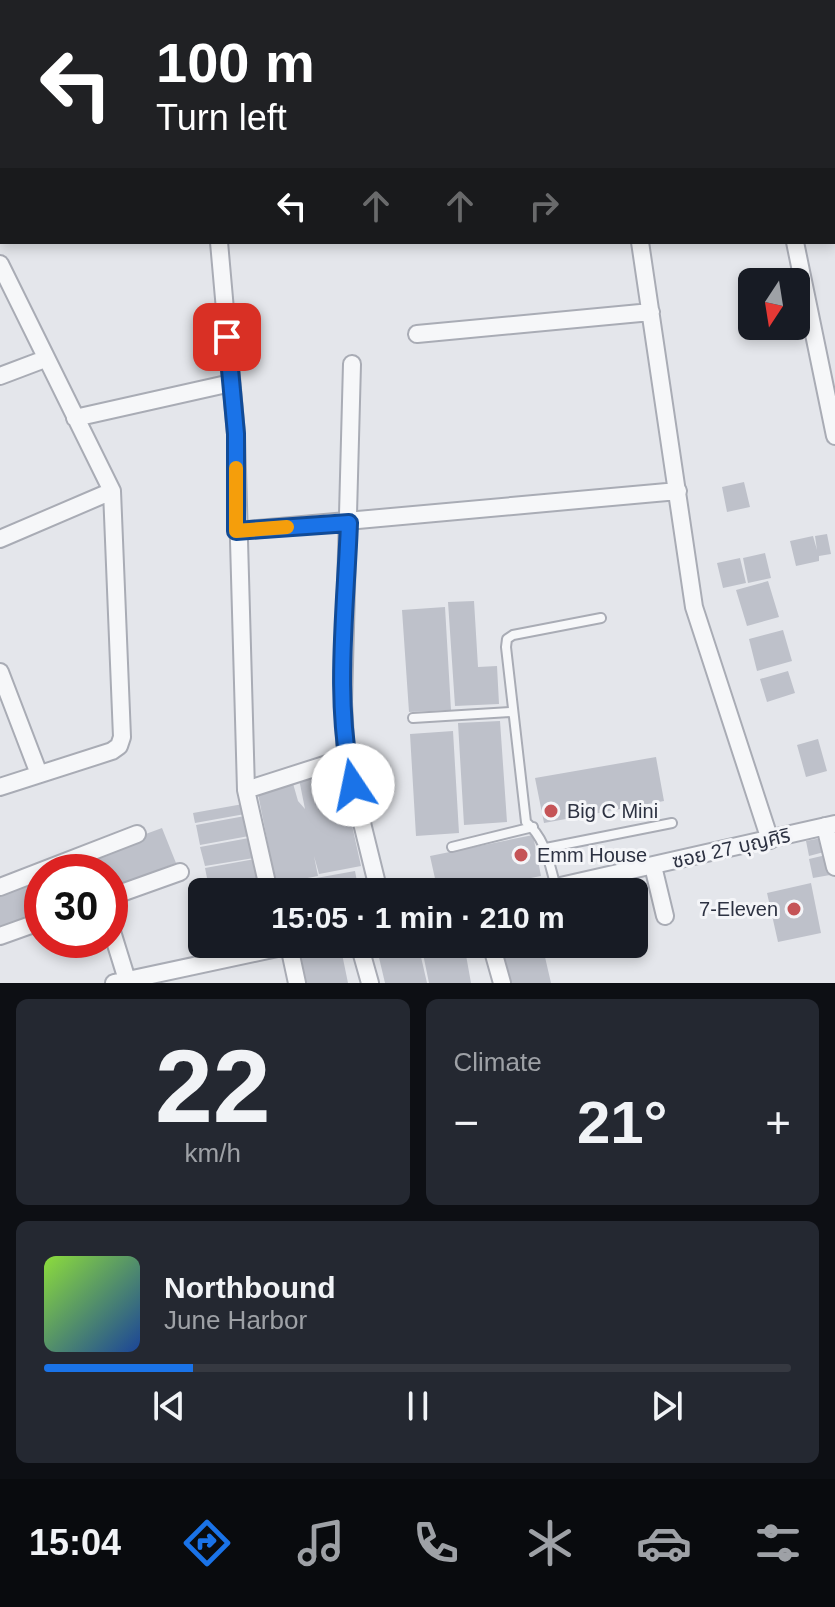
<!DOCTYPE html>
<meta charset="utf-8">
<style>
body{margin:0;font-family:Helvetica,"Noto Sans Thai",sans-serif;background:#242831;color:#f1f3f6;height:100vh;display:flex;flex-direction:column;font-size:30px;white-space:nowrap}
*{box-sizing:border-box;margin:0}
p{font-size:26px;color:#9ea1a6}
.icon{flex:none;width:44px;height:44px;fill:none;stroke:currentColor;stroke-width:2;stroke-linecap:round;stroke-linejoin:round}
.map{position:relative;height:983px;overflow:hidden}
.drawer{display:flex;flex-direction:column;gap:16px;padding:16px;background:#0d0f14;flex:1}
.drawer>*{flex:none}
.hud{position:absolute;left:0px;top:0px;width:836px;height:244px;box-shadow:0 4px 12px #0003;background:#202124;color:#fff;overflow:hidden}
.needle{width:52px;rotate:192deg}
.tools{position:absolute;left:738px;top:268px;display:grid;gap:16px}
.tools a{display:grid;place-items:center;width:72px;height:72px;border-radius:12px;background:#171b24;box-shadow:0 4px 12px #0003;font-size:40px}
.speed{position:absolute;left:24px;top:854px;display:flex;gap:16px;font-size:40px;font-weight:700;text-align:center}
.speed>*{display:grid;place-content:center;width:104px;height:104px;border-radius:50%;background:#171b24;box-shadow:0 4px 12px #0003;line-height:1}
.speed .limit{border:12px solid #d22;background:#fff;color:#111}
.pin{position:absolute;display:grid;place-items:center;width:68px;height:68px;color:#fff;margin:-34px;border-radius:16px;box-shadow:0 4px 12px #0006}
.me{position:absolute;width:88px;margin:-44px;rotate:349deg;stroke-linejoin:round;filter:drop-shadow(0 0 6px #0008)}
.turn{display:flex;align-items:center;gap:28px;height:168px;padding:0 24px;font-size:36px}
.turn .icon{width:104px;height:104px;stroke-width:2.5}
.turn b{display:block;font-size:56px;line-height:68px}
.lanes{display:flex;align-items:center;height:76px;padding:0 24px;background:#0003;justify-content:center;gap:40px;direction:ltr}
.lanes .off{opacity:.35}
.big{font-size:60px;font-weight:800;line-height:1.1}
.drawer .widget{flex:1;display:flex;flex-direction:column;justify-content:center;gap:12px;min-width:0;padding:0 28px;border-radius:12px;background:#242831}
.drawer .dial{align-items:center;gap:0}
.dial b{font-size:104px;line-height:1}
.song{display:flex;align-items:center;gap:24px}
.cover{width:96px;height:96px;border-radius:12px;background:linear-gradient(135deg,hsl(90 70% 55%),hsl(220 70% 35%))}
.played{height:8px;border-radius:4px;background:linear-gradient(90deg,#1a73e8 20%,#363941 20%)}
.keys{display:flex;justify-content:space-around;direction:ltr}
.heat{display:flex;justify-content:space-between;align-items:center;font-size:44px;direction:ltr}
.drawer .tiles{flex:1;display:grid;gap:16px;grid-template-columns:1fr 1fr}
.widget:last-child{grid-column:span 2}
.trip{position:absolute;left:188px;top:878px;width:460px;height:80px;border-radius:12px;background:#171b24;box-shadow:0 4px 12px #0003;font-weight:800;line-height:80px;text-align:center}
.tab-bar{display:flex;height:128px;justify-content:space-around;align-items:center;background:#090b0e;color:#9ea1a6}
.tab-bar .icon{width:56px;height:56px}
.tab-bar .active{color:#1a73e8}
.tab-bar b{font-size:36px;color:#f1f3f6}
.map>svg:first-child{display:block}
.building{fill:#bec1ca}
.lines{fill:none;stroke-linecap:round;stroke-linejoin:round}
.service-casing{stroke:#a9acb5;stroke-width:12}
.minor-casing{stroke:#a9acb5;stroke-width:20}
.service{stroke:#f6f7f9;stroke-width:8}
.minor{stroke:#f6f7f9;stroke-width:16}
.route-casing{stroke:#114b97;stroke-width:20}
.route{stroke:#1a73e8;stroke-width:14}
.slow{stroke:#f59e0b;stroke-width:14}
.poi-dot{fill:#c55457;stroke:#f4f5f8;stroke-width:3}
.labels{text-anchor:middle;dominant-baseline:central;stroke-width:6;stroke-linejoin:round;paint-order:stroke}
.poi-label{font-size:20px;fill:#2d3242;stroke:#f4f5f8;text-anchor:start}
.street-label{font-size:20px;fill:#2d3242;stroke:#f4f5f8}
</style>
<div class="map">
<svg width="835" height="983" viewBox="0 0 835 983">
<rect width="100%" height="100%" fill="#e4e6eb"/>
<path class="building" d="M744,482L750,507L727,512L722,487Z
M827,534L831,554L819,556V561L796,566L790,541L813,536L817,550L815,536Z
M765,553L771,578L748,583L743,558Z
M740,558L746,583L723,588L717,563Z
M768,581L779,617L747,626L736,590Z
M474,601L478,667L497,666L499,704L455,706L448,602Z
M445,607L451,710L409,712L402,610Z
M783,630L792,661L757,671L749,639Z
M788,671L795,693L767,702L760,679Z
M500,721L507,822L464,825L458,723Z
M453,731L459,833L416,836L410,734Z
M818,739L827,771L806,777L797,745Z
M656,757L664,801L544,823L535,778Z
M340,771L361,866L319,874L314,856L318,876L276,884L257,789L292,780L298,801L305,809L299,779Z
M243,804L245,814L195,823L193,813Z
M245,816L249,836L200,845L196,825Z
M162,828L176,863L110,889V872H43Z
M533,835L541,876L461,892H438L430,856Z
M249,838L254,858L205,866L200,847Z
M821,838L824,852L809,856L806,841Z
M826,855L830,875L813,878L809,859Z
M255,859L259,880L209,888L205,868Z
M355,871L359,892H267L266,887Z
M42,872V912L0,929V888Z
M259,881L261,891L208,892L207,890Z
M811,883L821,933L778,942L767,893Z
M340,944L348,983H305L299,951Z
M418,944L427,983H385L376,945Z
M421,944H464L471,983H429Z
M499,944H542L551,983H508Z"/>
<g class="lines">
<defs>
<path id="service" d="M413,718L511,712
M452,847L533,827
M546,848L672,823
M556,887C549,863 546,839 526,822L506,647L507,639L513,635L601,618"/>
<path id="minor" d="M196,0V2
M601,0V2
M744,0V2
M219,242L236,434L246,790L269,892
M640,242L694,607L770,840
M795,242L835,436
M0,264L112,491L122,737L119,746L112,751L0,787
M417,334L651,312
M352,364L343,702L346,758L379,892
M0,376L45,359
M75,418L231,383
M236,531L678,491
M0,539L112,491
M0,672L39,774
M246,790L346,758
M825,826L835,867
M653,866L665,916
M0,887L137,834
M534,892L835,824
M110,897L180,872
M110,925L127,980
M0,936L42,921
M359,944L370,983
M491,944L502,983
M289,946L297,983
M114,983L296,944"/>
</defs>
<use href="#service" class="service-casing"/>
<use href="#minor" class="minor-casing"/>
<use href="#service" class="service"/>
<use href="#minor" class="minor"/>
</g>
<g class="lines">
<defs>
<path id="route" d="M227,337L236,434V531L349,523C346,606 333,705 353,785"/>
</defs>
<use href="#route" class="route-casing"/>
<use href="#route" class="route"/>
<path class="slow" d="M236,468V531L287,527"/>
</g>
<g class="poi-dot">
<circle cx="551" cy="811" r="8"/>
<circle cx="521" cy="855" r="8"/>
<circle cx="794" cy="909" r="8"/>
</g>
<g class="labels">
<g class="poi-label">
<text x="567" y="811">Big C Mini</text>
<text x="537" y="855">Emm House</text>
<text x="778" y="909" text-anchor="end">7-Eleven</text>
</g>
<g class="street-label">
<text transform="translate(731 848) rotate(-13)">ซอย 27 บุญศิริ</text>
</g>
</g>
</svg>
<div class="tools">
<a><svg class="needle" viewBox="-14 -14 28 28"><path d="M0-13l5 13h-10z" fill="#e53935"/><path d="M0 13l5-13h-10z" fill="#9ea1a6"/></svg></a>
</div>
<div class="speed"><div class="limit">30</div></div>
<div class="pin" style="left:227px;top:337px;background:#d93025"><svg class="icon" aria-label="arrive" viewBox="0 0 24 24"><path d="M6 21V4h12l-3 4 3 4H6"/></svg></div>
<svg class="me" style="left:353px;top:785px" viewBox="-20 -20 40 40"><circle r="19" fill="#fff"/><path d="M0-13L10 11 0 6-10 11z" fill="#1a73e8"/></svg>
<div class="trip">15:05 · 1 min · 210 m</div>
<div class="hud">
<div class="turn"><svg class="icon" aria-label="left" viewBox="0 0 24 24"><path d="M17 20v-9H6M10 6l-5 5 5 5"/></svg><div><b>100 m</b>Turn left</div></div>
<div class="lanes"><svg class="icon" aria-label="left" viewBox="0 0 24 24"><path d="M17 20v-9H6M10 6l-5 5 5 5"/></svg><svg class="icon off" aria-label="ahead" viewBox="0 0 24 24"><path d="M12 20V5M6 11l6-6 6 6"/></svg><svg class="icon off" aria-label="ahead" viewBox="0 0 24 24"><path d="M12 20V5M6 11l6-6 6 6"/></svg><svg class="icon off" aria-label="right" viewBox="0 0 24 24"><path d="M7 20v-9h11M14 6l5 5-5 5"/></svg></div>
</div>
</div>
<section class="drawer">
<div class="tiles">
<div class="widget dial"><b>22</b><p>km/h</p></div>
<div class="widget"><p>Climate</p>
<div class="heat"><a>−</a><b class="big">21°</b><a>+</a></div>
</div>
<div class="widget">
<div class="song"><i class="cover"></i><div><b>Northbound</b><p>June Harbor</p></div></div>
<div class="played"></div>
<div class="keys"><svg class="icon" aria-label="previous" viewBox="0 0 24 24"><path d="M18 5L8 12l10 7zM5 5v14"/></svg><svg class="icon" aria-label="pause" viewBox="0 0 24 24"><path d="M8 5v14M16 5v14"/></svg><svg class="icon" aria-label="next" viewBox="0 0 24 24"><path d="M6 5l10 7-10 7zM19 5v14"/></svg></div>
</div>
</div>
</section>
<nav class="tab-bar">
<b>15:04</b>
<svg class="icon active" aria-label="directions" viewBox="0 0 24 24"><path d="M12 3l9 9-9 9-9-9zM9 14v-3h6M13 9l2 2-2 2"/></svg>
<svg class="icon" aria-label="music" viewBox="0 0 24 24"><path d="M9 18V5l10-2v13"/><circle cx="6" cy="18" r="3"/><circle cx="16" cy="16" r="3"/></svg>
<svg class="icon" aria-label="phone" viewBox="0 0 24 24"><path d="M5 4h4l2 5-3 2q2 4 5 5l2-3 5 2v4C11 20 4 13 5 4z"/></svg>
<svg class="icon" aria-label="climate" viewBox="0 0 24 24"><path d="M12 3v18M4 7l16 10M4 17L20 7"/></svg>
<svg class="icon" aria-label="car" viewBox="0 0 24 24"><path d="M5 17H2v-5l4-1 3-4h7l3 4 3 1v5h-3M9 17h6M6 11h13"/><circle cx="7" cy="17" r="2"/><circle cx="17" cy="17" r="2"/></svg>
<svg class="icon" aria-label="filters" viewBox="0 0 24 24"><path d="M4 7h16M4 17h16"/><circle cx="9" cy="7" r="2"/><circle cx="15" cy="17" r="2"/></svg>
</nav>
